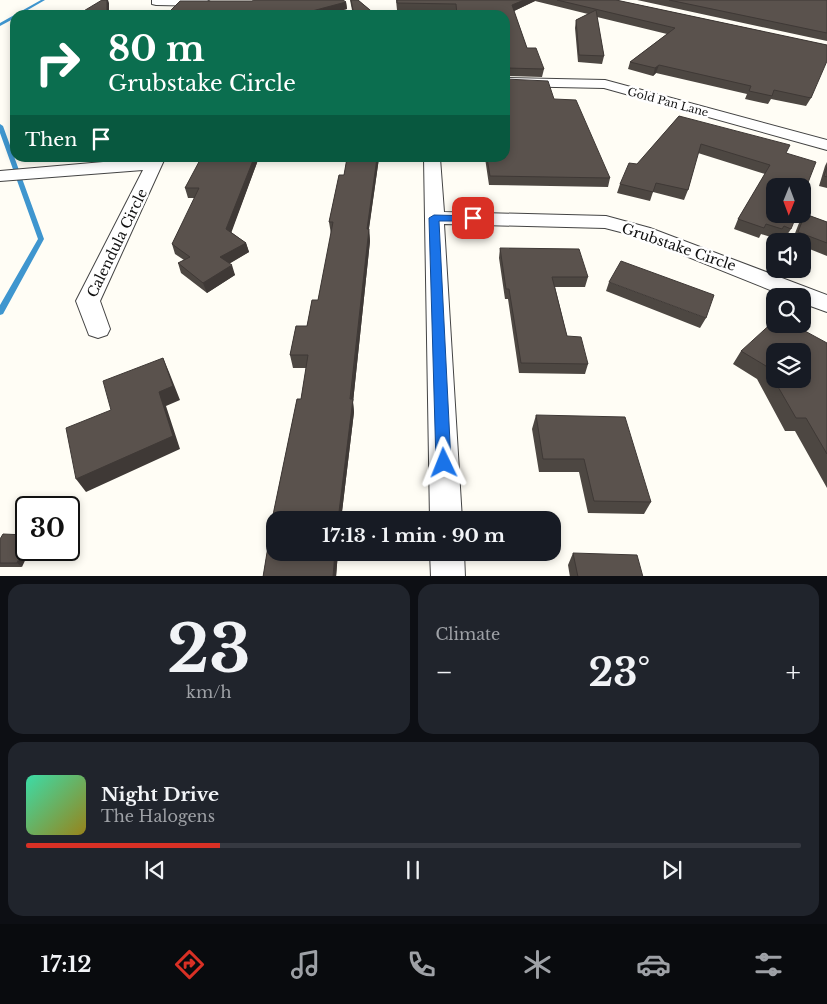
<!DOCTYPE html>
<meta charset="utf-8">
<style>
body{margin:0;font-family:"Libre Baskerville",serif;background:#20242c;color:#f1f3f6;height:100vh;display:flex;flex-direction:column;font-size:19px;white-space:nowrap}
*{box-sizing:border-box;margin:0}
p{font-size:16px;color:#9ea1a6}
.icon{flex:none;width:28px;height:28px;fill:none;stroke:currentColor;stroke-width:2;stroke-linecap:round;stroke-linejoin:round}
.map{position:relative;height:576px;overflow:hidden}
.side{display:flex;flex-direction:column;gap:8px;padding:8px;background:#0d0f14;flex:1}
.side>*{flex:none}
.banner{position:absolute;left:10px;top:10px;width:500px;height:152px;border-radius:15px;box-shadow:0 2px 8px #0003;background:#0b6e4f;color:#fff;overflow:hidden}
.needle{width:32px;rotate:181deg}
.controls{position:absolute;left:766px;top:178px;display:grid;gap:10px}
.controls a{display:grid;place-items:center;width:45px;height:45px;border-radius:10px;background:#171b24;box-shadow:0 2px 8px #0003;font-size:25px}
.speed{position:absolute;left:15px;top:496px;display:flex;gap:10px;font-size:25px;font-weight:700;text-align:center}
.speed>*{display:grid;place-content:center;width:65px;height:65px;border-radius:50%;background:#171b24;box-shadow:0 2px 8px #0003;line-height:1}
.speed .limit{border:2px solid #111;border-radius:8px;background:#fff;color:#111}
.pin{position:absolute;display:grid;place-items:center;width:42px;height:42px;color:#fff;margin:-21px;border-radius:10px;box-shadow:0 2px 8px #0006}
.me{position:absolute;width:55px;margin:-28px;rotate:358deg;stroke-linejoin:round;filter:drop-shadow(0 0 4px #0008)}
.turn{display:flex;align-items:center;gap:18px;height:105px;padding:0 15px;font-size:22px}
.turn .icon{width:65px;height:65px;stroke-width:2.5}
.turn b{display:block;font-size:35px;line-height:42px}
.then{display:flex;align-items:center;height:48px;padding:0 15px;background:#0003;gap:10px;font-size:19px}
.big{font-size:38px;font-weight:700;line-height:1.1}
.side .card{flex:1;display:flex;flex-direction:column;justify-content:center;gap:8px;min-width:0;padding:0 18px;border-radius:15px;background:#20242c}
.side .dial{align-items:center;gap:0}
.dial b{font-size:65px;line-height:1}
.song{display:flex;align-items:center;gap:15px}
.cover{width:60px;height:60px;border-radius:8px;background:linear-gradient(135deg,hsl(160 70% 55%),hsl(50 70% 35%))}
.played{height:5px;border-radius:2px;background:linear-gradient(90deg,#d93025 25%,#363941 25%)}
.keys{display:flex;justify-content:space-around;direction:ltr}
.heat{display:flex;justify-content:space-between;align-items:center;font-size:28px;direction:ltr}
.side .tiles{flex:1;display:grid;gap:8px;grid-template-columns:1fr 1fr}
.card:last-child{grid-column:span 2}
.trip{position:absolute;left:266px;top:511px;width:295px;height:50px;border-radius:15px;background:#171b24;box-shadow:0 2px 8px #0003;font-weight:700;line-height:50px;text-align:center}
.dock{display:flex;height:80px;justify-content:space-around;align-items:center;background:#090b0e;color:#9ea1a6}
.dock .icon{width:35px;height:35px}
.dock .active{color:#d93025}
.dock b{font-size:22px;color:#f1f3f6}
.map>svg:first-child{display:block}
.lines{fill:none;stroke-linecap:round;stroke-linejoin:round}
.stream{fill:#3f96cf;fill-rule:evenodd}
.street-casing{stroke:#444;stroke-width:2}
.street{fill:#fff;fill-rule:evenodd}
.wall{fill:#4d4742}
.shaded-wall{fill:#3f3936}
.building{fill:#5a524d;stroke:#3f3936;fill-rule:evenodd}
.route{fill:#1a73e8;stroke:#114b97}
.labels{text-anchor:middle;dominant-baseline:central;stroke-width:5;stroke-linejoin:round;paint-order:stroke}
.far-street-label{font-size:11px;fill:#111;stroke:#fff}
.street-label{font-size:14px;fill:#111;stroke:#fff}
</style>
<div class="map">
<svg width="827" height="577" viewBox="0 0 827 577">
<rect width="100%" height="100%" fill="#fffdf5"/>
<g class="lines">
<path class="stream" d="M41,0H45L19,15H15V18L0,26V23Z
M0,124L3,126L44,239L3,314L0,315V305L38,239L0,133Z"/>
<defs>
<path id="street" d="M152,0H207L212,3L207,6L156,5L152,4Z
M505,78L605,80L827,140V150L604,88L505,86Z
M149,158H165L100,301L110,329L107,335L98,338L89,335L76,301L143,170L0,181V171Z
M424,158H440L444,212L606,216L650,228L827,295V312L802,303V296H785L636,236L605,228L444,224L462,520H430Z
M430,552H464L465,577H431Z"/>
</defs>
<use href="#street" class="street-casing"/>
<use href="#street" class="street"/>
</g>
<path class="wall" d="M350,0H358L376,15H353Z
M396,0H616L827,45L811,98L806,106L771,99L768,104L745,99L747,94L656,73L653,76L628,69L630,62L667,34L597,17L604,56L602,64L578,62L575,28L576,20L588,14L535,1L514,11L527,48L544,69L542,77L505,76V15H456L455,10H397Z
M637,0H827V41Z
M252,1L346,2L347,9L324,15H167V14Z
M554,99L610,178L608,187L489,185L485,158H505Z
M679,116L786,153L791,229L785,238L779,236L777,239L761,234L759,238L734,229L738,219L765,174L698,153L688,190L684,200L653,192L650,201L617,193L620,184Z
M199,158H257L258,160L231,232L246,243L249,252L229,264L235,275L207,293L181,273L178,263L184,260L175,254L172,244L195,198H188L185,188L200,161Z
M347,158H379L369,229L370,241L353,402L354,412L341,520H275V552H338L336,577H263L274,510L297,399H301L306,368H293L290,355L296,326H307L312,300H318L331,234L329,222L339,175H344Z
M827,162V188L819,186L825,166Z
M805,214L827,222V256L802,246V241H792L799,223Z
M500,248L588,277L585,287H555L567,336L588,364L585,374L519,373L508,299H505L499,258Z
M609,282L706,318L700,328L606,291Z
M827,343V488L795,431H785L757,379L733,364L741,351Z
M536,415L651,502L644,514L588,513L579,472H539L532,429Z
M0,539L22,567H0Z
M573,553L643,577H570L568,565Z"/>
<path class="shaded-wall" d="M107,0H108L109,3V15H107Z
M524,0H535V1L512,12V5Z
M346,2L347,9L324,15H297Z
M659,65L656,73L653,76L655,68Z
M254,158H257L258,160L229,239L226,229Z
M377,158H379L367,241V229Z
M369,229L370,241L353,402L354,412L341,520H338Z
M246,243L249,252L223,267L220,257Z
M232,265L235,275L207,293L203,283Z
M163,358L169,372L180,400L166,406L180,449L86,492L76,479Z
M26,543V550H30L22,567L17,563Z
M335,552H338L336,577H333Z"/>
<path class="building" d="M102,0H107V15H77Z
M254,0H343L346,2L297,15H181L182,14H167L180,1H252Z
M351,0H358L376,15H354Z
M397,0H524L512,5L527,48H536L544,69L506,68L505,69V15H457L456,4L397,3Z
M557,0H616L827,45V61L811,98L774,90L772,96L749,91L751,86L659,65L655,68L630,62L675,28Z
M669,0H827V33Z
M596,10L604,56L579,55L576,20Z
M505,79L548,81L554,99L576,100L610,178L490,176L487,158H505Z
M679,116L790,145L786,153L816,162L802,198V186H775V214H797L791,229L784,226L782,229L766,224L764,228L738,219L770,165L701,144L688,190L656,183L653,192L620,184L629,163L637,164Z
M201,158H254L226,229L246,243L220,257L232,265L203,283L178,263L190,257L172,244L199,188H185Z
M347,158H377L367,229H369L350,399H353L338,520H275V552H335L333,577H263L274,510L297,399H301L308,355H290L296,326H307L312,300H318L333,222H329L339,175H344Z
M827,167V177L824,176Z
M805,214L827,222V243L798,232Z
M500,248L579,249L588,277H552L567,336L581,337L588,364L521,363L509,289H506Z
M621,261L714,295L706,318L609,282Z
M775,320V324H792L827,343V454L806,418H796L766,366L741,351ZM775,351H802V379H775Z
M163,358L173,386L159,392L173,436L76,479L66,428L111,410L103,381Z
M536,415L625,417L651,502L594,501L584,459H543Z
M3,534L26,535V543L17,563H0V539Z
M573,553L637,555L643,577H578Z"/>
<path class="route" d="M434,215L473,216L478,218L473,221H439L451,463L449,468L444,470L438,468L436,463L429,218Z"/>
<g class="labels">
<g class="far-street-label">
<text transform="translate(668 102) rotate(15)">Gold Pan Lane</text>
</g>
<g class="street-label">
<text transform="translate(117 243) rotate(-64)">Calendula Circle</text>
<text transform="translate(679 247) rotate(19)">Grubstake Circle</text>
</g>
</g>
</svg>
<div class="controls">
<a><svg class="needle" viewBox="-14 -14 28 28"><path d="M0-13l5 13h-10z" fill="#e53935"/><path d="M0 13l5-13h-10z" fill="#9ea1a6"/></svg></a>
<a><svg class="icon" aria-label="sound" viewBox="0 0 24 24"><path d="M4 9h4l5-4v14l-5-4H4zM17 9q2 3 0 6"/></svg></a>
<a><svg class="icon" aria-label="search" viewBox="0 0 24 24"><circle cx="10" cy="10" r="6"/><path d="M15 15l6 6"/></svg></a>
<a><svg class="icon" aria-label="layers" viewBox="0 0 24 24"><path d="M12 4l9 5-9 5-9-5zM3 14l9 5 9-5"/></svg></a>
</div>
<div class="speed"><div class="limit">30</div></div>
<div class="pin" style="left:473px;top:218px;background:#d93025"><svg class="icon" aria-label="arrive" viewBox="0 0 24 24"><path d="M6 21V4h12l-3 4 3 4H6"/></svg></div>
<svg class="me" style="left:444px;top:463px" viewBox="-20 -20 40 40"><path d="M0-17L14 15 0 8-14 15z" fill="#1a73e8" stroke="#fff" stroke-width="4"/></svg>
<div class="trip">17:13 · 1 min · 90 m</div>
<div class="banner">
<div class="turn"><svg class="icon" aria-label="right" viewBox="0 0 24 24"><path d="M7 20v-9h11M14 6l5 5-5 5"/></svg><div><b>80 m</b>Grubstake Circle</div></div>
<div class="then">Then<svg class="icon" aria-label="arrive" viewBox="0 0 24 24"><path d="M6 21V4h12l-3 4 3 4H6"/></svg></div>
</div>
</div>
<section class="side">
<div class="tiles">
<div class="card dial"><b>23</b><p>km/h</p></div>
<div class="card"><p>Climate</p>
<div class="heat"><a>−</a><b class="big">23°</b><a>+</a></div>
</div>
<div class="card">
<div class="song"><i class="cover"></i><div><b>Night Drive</b><p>The Halogens</p></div></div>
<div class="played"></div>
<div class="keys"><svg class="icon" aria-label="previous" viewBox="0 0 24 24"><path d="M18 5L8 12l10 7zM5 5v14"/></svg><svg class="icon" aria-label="pause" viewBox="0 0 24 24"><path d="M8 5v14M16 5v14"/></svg><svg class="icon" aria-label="next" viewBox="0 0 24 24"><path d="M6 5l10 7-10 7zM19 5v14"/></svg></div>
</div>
</div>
</section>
<nav class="dock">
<b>17:12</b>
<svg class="icon active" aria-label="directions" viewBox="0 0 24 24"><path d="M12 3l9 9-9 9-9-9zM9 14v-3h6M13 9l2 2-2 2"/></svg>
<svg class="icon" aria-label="music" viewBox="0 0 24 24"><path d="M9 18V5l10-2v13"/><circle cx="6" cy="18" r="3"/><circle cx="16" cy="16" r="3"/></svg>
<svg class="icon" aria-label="phone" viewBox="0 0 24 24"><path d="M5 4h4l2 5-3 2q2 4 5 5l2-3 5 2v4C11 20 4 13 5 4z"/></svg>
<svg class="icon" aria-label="climate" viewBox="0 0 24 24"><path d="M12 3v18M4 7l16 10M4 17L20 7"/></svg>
<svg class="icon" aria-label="car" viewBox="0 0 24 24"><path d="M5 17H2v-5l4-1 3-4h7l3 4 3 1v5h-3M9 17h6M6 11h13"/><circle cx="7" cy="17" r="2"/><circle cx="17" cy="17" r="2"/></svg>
<svg class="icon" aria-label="filters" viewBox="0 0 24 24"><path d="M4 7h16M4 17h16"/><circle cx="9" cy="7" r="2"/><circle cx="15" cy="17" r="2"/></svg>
</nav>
